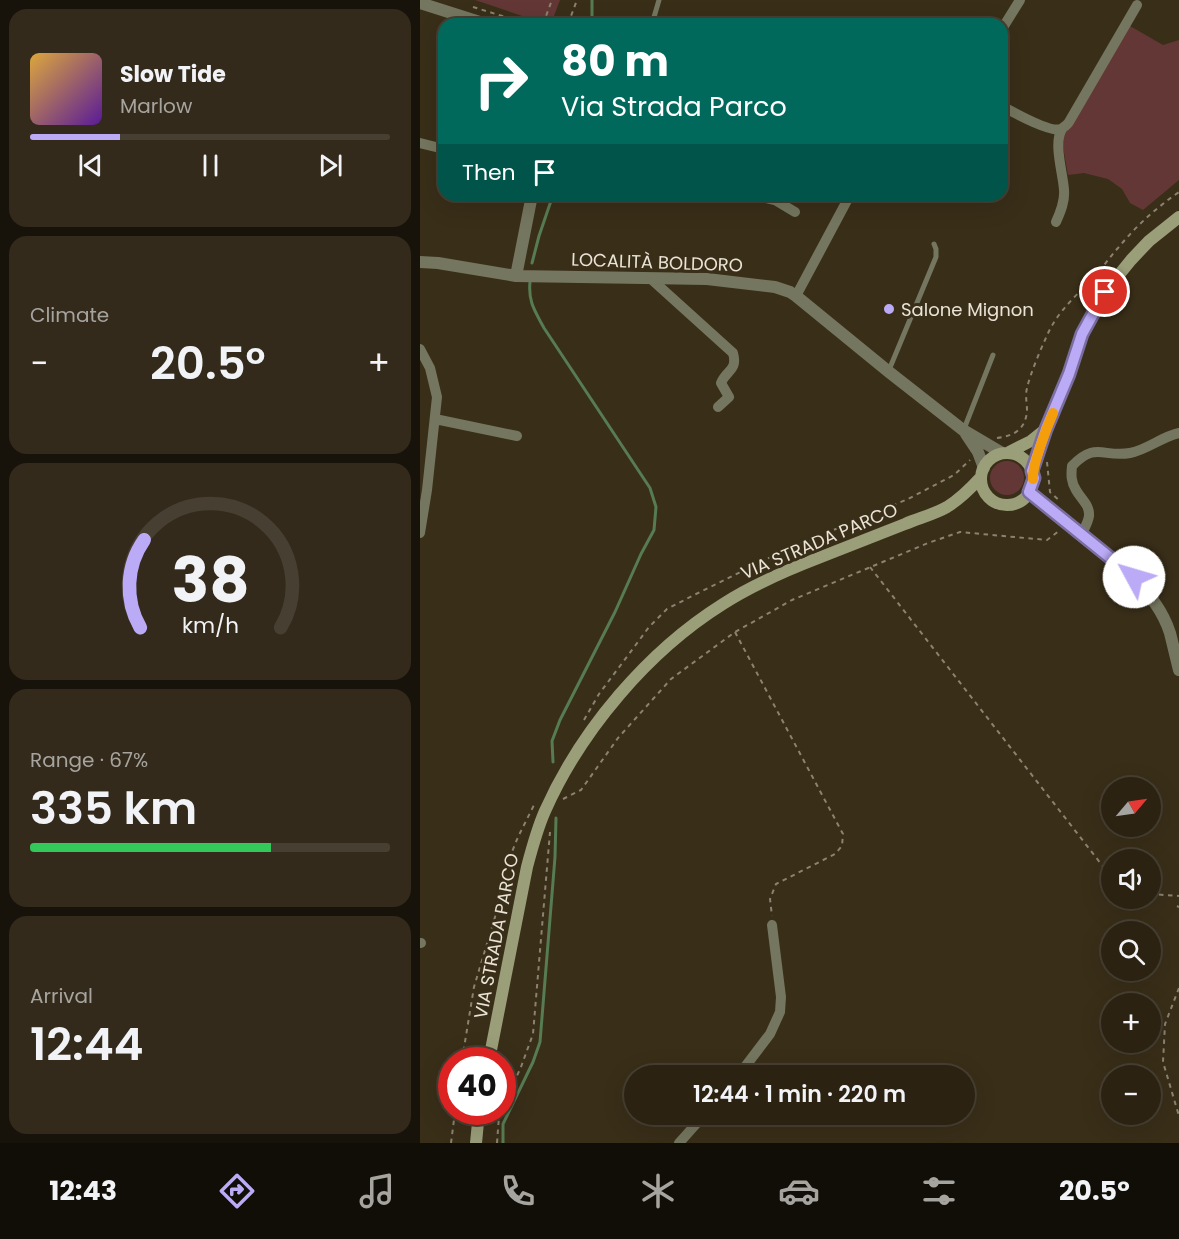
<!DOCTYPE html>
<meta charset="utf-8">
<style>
body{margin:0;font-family:Poppins,sans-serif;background:#332a1b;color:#f1f3f6;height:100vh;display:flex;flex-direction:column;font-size:22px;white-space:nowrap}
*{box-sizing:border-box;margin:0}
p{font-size:20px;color:#a6a49f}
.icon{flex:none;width:33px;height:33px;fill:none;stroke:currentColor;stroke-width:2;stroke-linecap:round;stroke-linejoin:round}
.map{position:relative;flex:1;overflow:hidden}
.side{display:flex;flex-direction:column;gap:9px;padding:9px;background:#18130a;width:420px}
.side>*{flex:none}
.guide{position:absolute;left:18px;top:18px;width:570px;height:183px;border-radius:18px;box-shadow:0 6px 24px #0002,0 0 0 2px #473f32;background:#00695c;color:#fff;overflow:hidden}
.needle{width:39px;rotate:61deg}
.fabs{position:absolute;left:681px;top:777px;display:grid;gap:12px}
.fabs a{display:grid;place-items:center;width:60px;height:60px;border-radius:50%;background:#2b2212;box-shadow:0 6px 24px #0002,0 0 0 2px #473f32;font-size:30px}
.speed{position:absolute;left:18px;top:1047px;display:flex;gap:12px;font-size:30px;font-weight:700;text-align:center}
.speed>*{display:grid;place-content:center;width:78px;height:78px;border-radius:50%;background:#2b2212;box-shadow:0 6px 24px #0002,0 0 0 2px #473f32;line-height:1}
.speed .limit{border:9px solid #d22;background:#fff;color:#111}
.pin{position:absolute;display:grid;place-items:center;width:51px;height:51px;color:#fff;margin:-26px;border:3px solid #fff;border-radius:50%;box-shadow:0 2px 6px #0007}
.me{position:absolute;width:66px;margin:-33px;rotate:309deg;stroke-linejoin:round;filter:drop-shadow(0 0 4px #0008)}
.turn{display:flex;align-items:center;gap:21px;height:126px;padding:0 24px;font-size:27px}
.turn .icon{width:78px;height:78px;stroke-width:2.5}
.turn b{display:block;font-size:42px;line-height:51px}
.then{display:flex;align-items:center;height:57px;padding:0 24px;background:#0003;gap:12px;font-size:22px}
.big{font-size:45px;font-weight:600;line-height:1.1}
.side .widget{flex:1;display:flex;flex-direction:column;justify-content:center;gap:9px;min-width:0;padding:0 21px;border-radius:18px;background:#332a1b}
.side .dial{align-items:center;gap:0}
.dial svg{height:156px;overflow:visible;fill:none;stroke:#473f32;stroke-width:7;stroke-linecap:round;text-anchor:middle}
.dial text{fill:#f1f3f6;stroke:none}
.song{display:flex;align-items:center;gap:18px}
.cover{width:72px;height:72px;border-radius:9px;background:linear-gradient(135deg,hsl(40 70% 55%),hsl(270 70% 35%))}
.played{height:6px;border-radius:3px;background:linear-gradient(90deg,#bbaaf6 25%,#473f32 25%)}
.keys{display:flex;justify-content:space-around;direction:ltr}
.heat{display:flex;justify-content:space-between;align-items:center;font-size:33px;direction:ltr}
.charge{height:9px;border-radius:4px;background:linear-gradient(90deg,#34c759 67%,#473f32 0)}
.trip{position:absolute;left:204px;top:1065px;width:351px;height:60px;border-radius:30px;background:#2b2212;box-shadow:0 6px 24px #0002,0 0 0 2px #473f32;font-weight:600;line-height:60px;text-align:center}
.menu{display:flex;height:96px;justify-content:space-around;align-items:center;background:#110e07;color:#a6a49f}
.menu .icon{width:42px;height:42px}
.menu .selected{color:#bbaaf6}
.menu b{font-size:27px;color:#f1f3f6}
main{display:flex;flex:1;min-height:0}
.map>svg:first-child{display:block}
.green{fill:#633735}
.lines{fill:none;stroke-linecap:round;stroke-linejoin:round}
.stream{stroke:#577c53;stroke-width:3}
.path{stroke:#8b8270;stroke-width:2;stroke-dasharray:4.5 4.5;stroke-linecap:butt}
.service{stroke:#74765f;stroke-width:5}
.minor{stroke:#74765f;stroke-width:10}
.tertiary{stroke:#74765f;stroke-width:12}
.secondary{stroke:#9a9e79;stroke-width:12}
.route-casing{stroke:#7a6ea0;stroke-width:15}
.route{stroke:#bbaaf6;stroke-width:10}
.slow{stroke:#f59e0b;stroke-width:10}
.poi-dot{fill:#bbaaf6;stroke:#392e18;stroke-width:2}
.labels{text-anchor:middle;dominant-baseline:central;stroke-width:6;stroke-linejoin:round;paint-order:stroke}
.street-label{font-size:18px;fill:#eae3d6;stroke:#392e18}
.poi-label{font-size:18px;fill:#eae3d6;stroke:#392e18;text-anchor:start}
</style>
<main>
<section class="side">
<div class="widget">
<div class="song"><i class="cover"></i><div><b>Slow Tide</b><p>Marlow</p></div></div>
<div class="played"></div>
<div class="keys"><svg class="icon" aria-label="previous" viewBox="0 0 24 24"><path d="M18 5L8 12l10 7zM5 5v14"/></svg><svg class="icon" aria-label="pause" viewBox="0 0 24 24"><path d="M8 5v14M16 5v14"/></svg><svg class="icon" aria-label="next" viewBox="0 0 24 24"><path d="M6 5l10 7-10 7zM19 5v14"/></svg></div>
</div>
<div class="widget"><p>Climate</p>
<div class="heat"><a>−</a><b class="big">20.5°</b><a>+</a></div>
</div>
<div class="widget dial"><svg viewBox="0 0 100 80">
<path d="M14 69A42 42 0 1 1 86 69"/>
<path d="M14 69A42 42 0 0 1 16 24" stroke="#bbaaf6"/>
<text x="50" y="56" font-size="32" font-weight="700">38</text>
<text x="50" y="72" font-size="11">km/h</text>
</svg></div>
<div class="widget"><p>Range · 67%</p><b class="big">335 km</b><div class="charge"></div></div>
<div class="widget"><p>Arrival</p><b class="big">12:44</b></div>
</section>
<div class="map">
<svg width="759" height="1143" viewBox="0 0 759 1143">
<rect width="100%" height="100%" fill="#392e18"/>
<path class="green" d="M55,0H140L131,24H126Z
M710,26L743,45L759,40V180L723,210L710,203L702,189L688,179L664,173L648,175L643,147L644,133Z
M570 478a17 17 0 1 1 34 0a17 17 0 1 1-34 0Z"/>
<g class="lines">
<path class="stream" d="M172,0V24
M112,263L119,236L133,195
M110,282C108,302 115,311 124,328L230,488L236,507L234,530L221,554L195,612L140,720L132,741L133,762
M83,1143V1124L113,1062L120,1042L135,857L136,818"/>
<path class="path" d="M53,7L108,24
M123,24L132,0
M148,24L157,0
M577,438C593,436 606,430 607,410C607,403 605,396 607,388C610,375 619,353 625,340C636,313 652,300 672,279C681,270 689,258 698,248C716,226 736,208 759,192
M627,462L630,492L641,502
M450,567L692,878
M315,632L423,834L422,846L415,854L356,884L350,899L352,916
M164,720L179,694L209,654L229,627L247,609L276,594L363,551L488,499L534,475L550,460
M143,799L161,790L198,738L251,679L315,632L372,600L508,543L540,532L627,540L639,531
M730,894L759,896
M757,906L759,907
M759,988L745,1024L743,1062L759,1116
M42,1060L54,987L75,917L85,869L98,837L114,805
M82,1108L101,1067L113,1034L130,832
M31,1143L35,1112
M77,1143L79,1116L81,1112"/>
<path class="service" d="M232,24L239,0
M469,370L516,257V249L514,244
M544,429L573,355"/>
<path class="minor" d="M582,29L600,0
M582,106C593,112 630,133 641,129C643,128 648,124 649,122L717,5
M0,143L24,149
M333,195L355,200L375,212
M636,222C641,211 645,201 644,190C643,173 633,143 642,129
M230,278L313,353C318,371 306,370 301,383L309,397L298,407
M376,296L430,195
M0,349L10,368L17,397L7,490L0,533
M15,419L97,436
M661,535C664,529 668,523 669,516C670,505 661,499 656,490C651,482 651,475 652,466C676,441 683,458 710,453C727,450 741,437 759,433
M0,943H1
M318,1076L350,1034L360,1012L361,997L352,925
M259,1143L285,1114"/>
<path class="tertiary" d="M0,3L66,24
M0,262L18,263L96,276L287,279L355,287L370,292L376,296L469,372L543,430L582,453
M96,276L112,195
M546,434L558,452L564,468
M609,492L714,577C729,594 743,611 750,633C753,645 756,658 759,670"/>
<path class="secondary" d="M589,452L611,441L626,429
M561 479a26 26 0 1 1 52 0a26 26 0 1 1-52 0Z
M612,471L626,429L649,374L662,334L685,292L711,260L729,241L759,217
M69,1060L107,867C112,848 117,829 125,811C161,730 228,651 303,604C334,584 367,570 401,557C429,546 457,535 485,524C499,518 515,514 527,507C540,499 551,488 561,477
M56,1143L59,1112"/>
</g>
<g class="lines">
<defs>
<path id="route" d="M685,292L662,334L649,374L626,429L612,471L614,478L609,492L714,577"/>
</defs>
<use href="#route" class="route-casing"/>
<use href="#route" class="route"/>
<path class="slow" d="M613,479C612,465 627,427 633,413"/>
</g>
<circle class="poi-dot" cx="469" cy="309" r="6"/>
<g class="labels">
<g class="street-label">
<text transform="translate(237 262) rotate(2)">LOCALITÀ BOLDORO</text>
<text transform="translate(399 541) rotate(-23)">VIA STRADA PARCO</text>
<text transform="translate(76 936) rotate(-79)">VIA STRADA PARCO</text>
</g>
<g class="poi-label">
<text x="481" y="309">Salone Mignon</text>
</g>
</g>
</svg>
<div class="fabs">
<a><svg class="needle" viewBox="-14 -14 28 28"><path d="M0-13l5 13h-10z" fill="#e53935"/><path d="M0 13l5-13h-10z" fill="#a6a49f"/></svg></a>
<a><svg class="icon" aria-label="sound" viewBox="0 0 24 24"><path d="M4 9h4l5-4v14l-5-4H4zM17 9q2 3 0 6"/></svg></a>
<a><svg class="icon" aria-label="search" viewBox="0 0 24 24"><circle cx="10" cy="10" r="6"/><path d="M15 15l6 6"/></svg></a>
<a>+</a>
<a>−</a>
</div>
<div class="speed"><div class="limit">40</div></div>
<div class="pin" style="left:685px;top:292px;background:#d93025"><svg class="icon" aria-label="arrive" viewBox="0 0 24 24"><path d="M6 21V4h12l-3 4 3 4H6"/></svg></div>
<svg class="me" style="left:714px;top:577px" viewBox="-20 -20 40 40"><circle r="19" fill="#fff"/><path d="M0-13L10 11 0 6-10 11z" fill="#bbaaf6"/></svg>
<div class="trip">12:44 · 1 min · 220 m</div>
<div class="guide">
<div class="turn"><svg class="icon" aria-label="right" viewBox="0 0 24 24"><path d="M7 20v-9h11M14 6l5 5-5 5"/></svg><div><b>80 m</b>Via Strada Parco</div></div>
<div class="then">Then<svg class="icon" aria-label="arrive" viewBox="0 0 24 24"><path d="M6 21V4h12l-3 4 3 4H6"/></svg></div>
</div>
</div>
</main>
<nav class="menu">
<b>12:43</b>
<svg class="icon selected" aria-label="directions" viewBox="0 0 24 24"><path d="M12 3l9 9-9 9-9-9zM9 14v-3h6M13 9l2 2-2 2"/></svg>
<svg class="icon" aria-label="music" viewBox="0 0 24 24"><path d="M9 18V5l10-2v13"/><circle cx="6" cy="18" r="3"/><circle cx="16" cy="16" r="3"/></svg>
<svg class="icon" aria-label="phone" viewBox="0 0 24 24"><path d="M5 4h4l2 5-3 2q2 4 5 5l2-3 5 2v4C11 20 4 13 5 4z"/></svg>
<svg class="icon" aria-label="climate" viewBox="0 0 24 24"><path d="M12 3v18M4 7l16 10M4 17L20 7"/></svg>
<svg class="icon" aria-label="car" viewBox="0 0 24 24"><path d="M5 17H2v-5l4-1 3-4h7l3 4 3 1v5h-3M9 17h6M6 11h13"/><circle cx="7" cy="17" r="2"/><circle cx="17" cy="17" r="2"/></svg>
<svg class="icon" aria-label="filters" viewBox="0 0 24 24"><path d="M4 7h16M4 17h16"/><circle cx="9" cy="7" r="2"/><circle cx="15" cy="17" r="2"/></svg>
<b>20.5°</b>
</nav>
